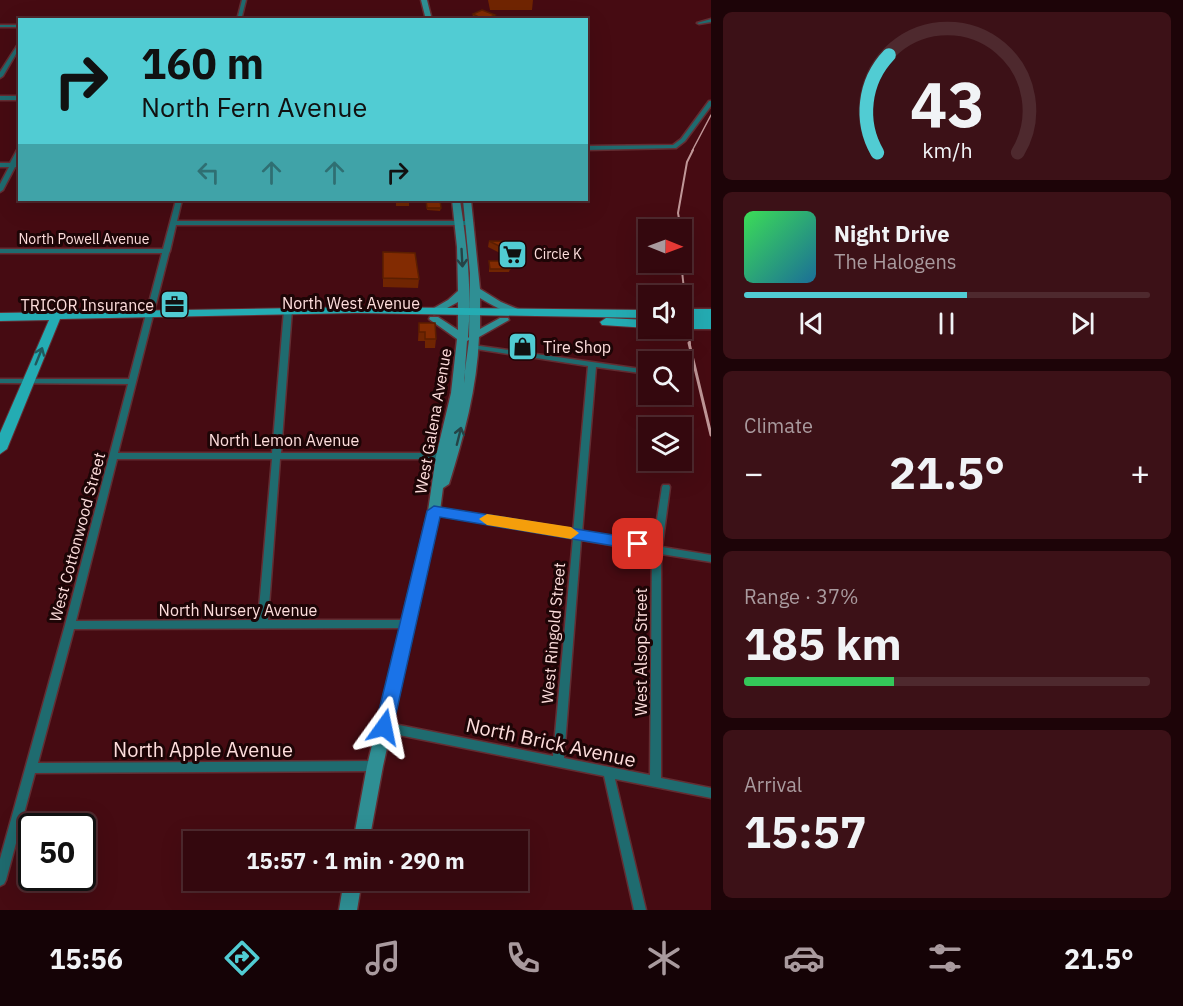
<!DOCTYPE html>
<meta charset="utf-8">
<style>
body{margin:0;font-family:"IBM Plex Sans",sans-serif;background:#3c1117;color:#f1f3f6;height:100vh;display:flex;flex-direction:column;font-size:22px;white-space:nowrap}
*{box-sizing:border-box;margin:0}
p{font-size:20px;color:#a99a9e}
.icon{flex:none;width:33px;height:33px;fill:none;stroke:currentColor;stroke-width:2;stroke-linecap:round;stroke-linejoin:round}
.map{position:relative;flex:1;overflow:hidden}
.details{display:flex;flex-direction:column;gap:12px;padding:12px;background:#1d0408;width:472px}
.details>*{flex:none}
.guide{position:absolute;left:18px;top:18px;width:570px;height:183px;border-radius:0px;box-shadow:0 6px 24px #0002,0 0 0 2px #4e292e;background:#51ccd3;color:#111;overflow:hidden}
.needle{width:39px;rotate:91deg}
.tools{position:absolute;left:638px;top:219px;display:grid;gap:12px}
.tools a{display:grid;place-items:center;width:54px;height:54px;border-radius:0px;background:#34080e;box-shadow:0 6px 24px #0002,0 0 0 2px #4e292e;font-size:30px}
.speed{position:absolute;left:18px;top:813px;display:flex;gap:12px;font-size:30px;font-weight:700;text-align:center}
.speed>*{display:grid;place-content:center;width:78px;height:78px;border-radius:50%;background:#34080e;box-shadow:0 6px 24px #0002,0 0 0 2px #4e292e;line-height:1}
.speed .limit{border:3px solid #111;border-radius:9px;background:#fff;color:#111}
.pin{position:absolute;display:grid;place-items:center;width:51px;height:51px;color:#fff;margin:-26px;border-radius:12px;box-shadow:0 3px 9px #0006}
.me{position:absolute;width:66px;margin:-33px;rotate:12deg;stroke-linejoin:round;filter:drop-shadow(0 0 4px #0008)}
.turn{display:flex;align-items:center;gap:21px;height:126px;padding:0 24px;font-size:27px}
.turn .icon{width:78px;height:78px;stroke-width:2.5}
.turn b{display:block;font-size:42px;line-height:51px}
.lanes{display:flex;align-items:center;height:57px;padding:0 24px;background:#0003;justify-content:center;gap:30px;direction:ltr}
.lanes .off{opacity:.35}
.big{font-size:45px;font-weight:700;line-height:1.1}
.details .card{flex:1;display:flex;flex-direction:column;justify-content:center;gap:9px;min-width:0;padding:0 21px;border-radius:9px;background:#3c1117}
.details .dial{align-items:center;gap:0}
.dial svg{height:156px;overflow:visible;fill:none;stroke:#4e292e;stroke-width:7;stroke-linecap:round;text-anchor:middle}
.dial text{fill:#f1f3f6;stroke:none}
.song{display:flex;align-items:center;gap:18px}
.cover{width:72px;height:72px;border-radius:9px;background:linear-gradient(135deg,hsl(130 70% 55%),hsl(200 70% 35%))}
.played{height:6px;border-radius:3px;background:linear-gradient(90deg,#51ccd3 55%,#4e292e 55%)}
.keys{display:flex;justify-content:space-around;direction:ltr}
.heat{display:flex;justify-content:space-between;align-items:center;font-size:33px;direction:ltr}
.charge{height:9px;border-radius:4px;background:linear-gradient(90deg,#34c759 37%,#4e292e 0)}
.trip{position:absolute;left:183px;top:831px;width:345px;height:60px;border-radius:0px;background:#34080e;box-shadow:0 6px 24px #0002,0 0 0 2px #4e292e;font-weight:700;line-height:60px;text-align:center}
.tabs{display:flex;height:96px;justify-content:space-around;align-items:center;background:#150306;color:#a99a9e}
.tabs .icon{width:42px;height:42px}
.tabs .on{color:#51ccd3}
.tabs b{font-size:27px;color:#f1f3f6}
main{display:flex;flex:1;min-height:0}
.map>svg:first-child{display:block}
.lines{fill:none;stroke-linecap:round;stroke-linejoin:round}
.street-casing{stroke:#632d32;stroke-width:3}
.secondary-casing{stroke:#632d32;stroke-width:3}
.primary-casing{stroke:#632d32;stroke-width:2}
.street{fill:#1f6b6f;fill-rule:evenodd}
.secondary{fill:#2f8f94;fill-rule:evenodd}
.primary{fill:#24acb3;fill-rule:evenodd}
.rail-far2{stroke:#c09798;stroke-width:1.5}
.rail-far1{stroke:#c09798;stroke-width:2}
.rail{stroke:#c09798;stroke-width:3}
.primary-bridge-casing{stroke:#632d32;stroke-width:13;stroke-linecap:butt}
.primary-bridge{stroke:#24acb3;stroke-width:10}
.wall{fill:#702502}
.shaded-wall{fill:#5b1e01}
.building{fill:#822b02;stroke:#5b1e01;stroke-width:1.5}
.oneway{stroke:#254346}
.oneway2{stroke:#20585c}
.route{fill:#1a73e8;stroke:#114b97;stroke-width:1.5}
.slow{fill:#f59e0b}
.labels{text-anchor:middle;dominant-baseline:central;stroke-width:6;stroke-linejoin:round;paint-order:stroke}
.far-street-label{font-size:14px;fill:#fddddc;stroke:#1d0506}
.far-poi-label{font-size:14px;fill:#fddddc;stroke:#1d0506;text-anchor:start}
.street-label{font-size:16px;fill:#fddddc;stroke:#1d0506}
.poi-label{font-size:16px;fill:#fddddc;stroke:#1d0506;text-anchor:end}
.near-street-label{font-size:20px;fill:#fddddc;stroke:#1d0506}
</style>
<main>
<div class="map">
<svg width="711" height="910" viewBox="0 0 711 910">
<rect width="100%" height="100%" fill="#460b12"/>
<g class="lines">
<defs>
<path id="street" d="M242,0H246L241,20H237Z
M711,19V22L699,24L697,23Z
M0,25H20V27H0Z
M20,41V47L3,76L0,78V72Z
M0,96H20V100H0Z
M709,101H711V106L685,141L676,148L586,150V146L673,145L681,139Z
M20,148V157L16,163H20V167H15L3,190L0,192V184L9,167H0V163H10L17,150Z
M176,200H182L177,221H470L473,223L470,225H176L170,251L169,253L118,453H272L284,310L288,308H290L292,310L281,453H446L450,456L446,459H280L268,620H407L410,621L412,624L410,627L407,628L74,629L38,763L375,761L379,762L380,766L379,770L375,771L35,773L6,880L4,884L0,886V859L65,625L128,384L0,383V379H129L162,253H0V249H163ZM117,459H272L258,620L76,621Z
M473,345L648,370V374L596,367L582,533L653,545L662,487L663,485H669L670,487L662,547L711,555V562L661,554V778L711,788V798L615,779L646,910H634L604,776L384,732L380,730L379,727L380,724L384,722L553,756L573,538L434,514L431,513L430,511L431,509L434,508L573,532L588,366L476,349L472,347ZM581,540L652,552L650,775L564,758Z"/>
<path id="secondary" d="M421,0H427L432,20H426Z
M452,200H460C467,245 472,291 468,337L469,338L470,273L463,200H471L480,289L501,302L525,312L524,314C509,316 492,305 480,298V329L500,318H508L509,320L479,337C477,388 464,436 449,484L443,488L440,511L383,766L369,842H353L367,766L428,511L436,456L451,393L457,339L429,319L430,317H438L458,330V302L438,313L434,314L429,311L448,300L458,291L457,247ZM469,340L464,378V383L467,341Z
M344,880H362L357,910H339Z"/>
<path id="primary" d="M357,307L648,310V318L357,313L60,319L7,449L0,454V433L49,320L0,321V313Z
M606,318L648,320V328L602,325L600,322Z"/>
</defs>
<use href="#street" class="street-casing"/>
<use href="#secondary" class="secondary-casing"/>
<use href="#primary" class="primary-casing"/>
<use href="#street" class="street"/>
<use href="#secondary" class="secondary"/>
<use href="#primary" class="primary"/>
<path class="rail-far2" d="M692,151L711,115"/>
<path class="rail-far1" d="M681,230L678,213L687,162L693,150
M681,262L690,344"/>
<path class="rail" d="M689,343L711,435"/>
<defs>
<path id="primary-bridge" d="M681,314H711
M681,324H711"/>
</defs>
<use href="#primary-bridge" class="primary-bridge-casing"/>
<use href="#primary-bridge" class="primary-bridge"/>
</g>
<path class="wall" d="M488,0H533L532,10H490Z
M473,14L495,20H472Z
M396,200H409V206H396Z
M426,200L441,208L440,211L427,210Z
M489,241L524,252L523,258L508,257L488,247Z
M383,252L419,279L418,288L383,287Z
M489,261L510,269L509,272H489Z
M419,323L436,339L435,348H425V341H418Z"/>
<path class="shaded-wall" d="M495,15V20H485Z"/>
<path class="building" d="M482,10L495,15L484,20L473,14Z
M426,200H440L441,208H427Z
M489,241L523,242L524,252L509,251Z
M383,252L415,253L419,279L383,278Z
M489,261H508L510,269H490Z
M419,323H435L436,339H425V332H419Z"/>
<defs><path id="oneway-shaft" d="M-6 0H5M1.5-3L5.5 0L1.5 3" fill="none" stroke-width="1.6" stroke-linecap="round" stroke-linejoin="round" transform="scale(1.5)"/></defs>
<g class="oneway">
<use href="#oneway-shaft" transform="translate(462 258) rotate(87)"/>
<use href="#oneway-shaft" transform="translate(459 436) rotate(-76)"/>
</g>
<use class="oneway2" href="#oneway-shaft" transform="translate(39 356) rotate(-68)"/>
<path class="route" d="M434,506L638,539L645,544L638,550L440,517L393,727L390,733L384,735L378,733L375,727L427,511Z"/>
<path class="slow" d="M487,514L571,527L579,533L571,539L487,525L479,519Z"/>
<defs>
<symbol id="supermarket-square" viewBox="-11 -11 22 22"><rect x="-9" y="-9" width="18" height="18" rx="4" fill="#51ccd3" stroke="#1d0506"/><path d="M-6-5.5h2.5l.6 2H6L4.5 2H-2.5L-4.4-4H-6ZM-1.5 3.2a1.3 1.3 0 1 0 .1 0ZM3 3.2a1.3 1.3 0 1 0 .1 0Z" fill="#111"/></symbol>
<symbol id="office-square" viewBox="-11 -11 22 22"><rect x="-9" y="-9" width="18" height="18" rx="4" fill="#51ccd3" stroke="#1d0506"/><path d="M-6-3h4V-5.5h4V-3h4V5H-6ZM-1-4.5V-3h2v-1.5ZM-6 0V1H6V0Z" fill="#111"/></symbol>
<symbol id="shop-square" viewBox="-11 -11 22 22"><rect x="-9" y="-9" width="18" height="18" rx="4" fill="#51ccd3" stroke="#1d0506"/><path d="M-5-2.5h2.3a2.7 3.5 0 0 1 5.4 0H5L5.5 6h-11ZM-1.5-2.5h3a1.5 2.3 0 0 0-3 0Z" fill="#111"/></symbol>
</defs>
<g fill-rule="evenodd">
<use href="#supermarket-square" x="496" y="238" width="33" height="33"/>
<use href="#office-square" x="158" y="288" width="33" height="33"/>
<use href="#shop-square" x="506" y="330" width="33" height="33"/>
</g>
<g class="labels">
<g class="far-street-label">
<text x="84" y="239">North Powell Avenue</text>
</g>
<g class="far-poi-label">
<text x="534" y="254">Circle K</text>
</g>
<g class="street-label">
<text x="351" y="303">North West Avenue</text>
<text transform="translate(433 421) rotate(-80)">West Galena Avenue</text>
<text x="284" y="440">North Lemon Avenue</text>
<text transform="translate(77 537) rotate(-75)">West Cottonwood Street</text>
<text x="238" y="610">North Nursery Avenue</text>
<text transform="translate(553 633) rotate(-85)">West Ringold Street</text>
<text transform="translate(641 652) rotate(-90)">West Alsop Street</text>
</g>
<g class="poi-label">
<text x="154" y="305">TRICOR Insurance</text>
<text x="543" y="347" text-anchor="start">Tire Shop</text>
</g>
<g class="near-street-label">
<text transform="translate(551 742) rotate(12)">North Brick Avenue</text>
<text x="203" y="749">North Apple Avenue</text>
</g>
</g>
</svg>
<div class="tools">
<a><svg class="needle" viewBox="-14 -14 28 28"><path d="M0-13l5 13h-10z" fill="#e53935"/><path d="M0 13l5-13h-10z" fill="#a99a9e"/></svg></a>
<a><svg class="icon" aria-label="sound" viewBox="0 0 24 24"><path d="M4 9h4l5-4v14l-5-4H4zM17 9q2 3 0 6"/></svg></a>
<a><svg class="icon" aria-label="search" viewBox="0 0 24 24"><circle cx="10" cy="10" r="6"/><path d="M15 15l6 6"/></svg></a>
<a><svg class="icon" aria-label="layers" viewBox="0 0 24 24"><path d="M12 4l9 5-9 5-9-5zM3 14l9 5 9-5"/></svg></a>
</div>
<div class="speed"><div class="limit">50</div></div>
<div class="pin" style="left:638px;top:544px;background:#d93025"><svg class="icon" aria-label="arrive" viewBox="0 0 24 24"><path d="M6 21V4h12l-3 4 3 4H6"/></svg></div>
<svg class="me" style="left:384px;top:727px" viewBox="-20 -20 40 40"><path d="M0-17L14 15 0 8-14 15z" fill="#1a73e8" stroke="#fff" stroke-width="4"/></svg>
<div class="trip">15:57 · 1 min · 290 m</div>
<div class="guide">
<div class="turn"><svg class="icon" aria-label="right" viewBox="0 0 24 24"><path d="M7 20v-9h11M14 6l5 5-5 5"/></svg><div><b>160 m</b>North Fern Avenue</div></div>
<div class="lanes"><svg class="icon off" aria-label="left" viewBox="0 0 24 24"><path d="M17 20v-9H6M10 6l-5 5 5 5"/></svg><svg class="icon off" aria-label="ahead" viewBox="0 0 24 24"><path d="M12 20V5M6 11l6-6 6 6"/></svg><svg class="icon off" aria-label="ahead" viewBox="0 0 24 24"><path d="M12 20V5M6 11l6-6 6 6"/></svg><svg class="icon" aria-label="right" viewBox="0 0 24 24"><path d="M7 20v-9h11M14 6l5 5-5 5"/></svg></div>
</div>
</div>
<section class="details">
<div class="card dial"><svg viewBox="0 0 100 80">
<path d="M14 69A42 42 0 1 1 86 69"/>
<path d="M14 69A42 42 0 0 1 20 19" stroke="#51ccd3"/>
<text x="50" y="56" font-size="32" font-weight="700">43</text>
<text x="50" y="72" font-size="11">km/h</text>
</svg></div>
<div class="card">
<div class="song"><i class="cover"></i><div><b>Night Drive</b><p>The Halogens</p></div></div>
<div class="played"></div>
<div class="keys"><svg class="icon" aria-label="previous" viewBox="0 0 24 24"><path d="M18 5L8 12l10 7zM5 5v14"/></svg><svg class="icon" aria-label="pause" viewBox="0 0 24 24"><path d="M8 5v14M16 5v14"/></svg><svg class="icon" aria-label="next" viewBox="0 0 24 24"><path d="M6 5l10 7-10 7zM19 5v14"/></svg></div>
</div>
<div class="card"><p>Climate</p>
<div class="heat"><a>−</a><b class="big">21.5°</b><a>+</a></div>
</div>
<div class="card"><p>Range · 37%</p><b class="big">185 km</b><div class="charge"></div></div>
<div class="card"><p>Arrival</p><b class="big">15:57</b></div>
</section>
</main>
<nav class="tabs">
<b>15:56</b>
<svg class="icon on" aria-label="directions" viewBox="0 0 24 24"><path d="M12 3l9 9-9 9-9-9zM9 14v-3h6M13 9l2 2-2 2"/></svg>
<svg class="icon" aria-label="music" viewBox="0 0 24 24"><path d="M9 18V5l10-2v13"/><circle cx="6" cy="18" r="3"/><circle cx="16" cy="16" r="3"/></svg>
<svg class="icon" aria-label="phone" viewBox="0 0 24 24"><path d="M5 4h4l2 5-3 2q2 4 5 5l2-3 5 2v4C11 20 4 13 5 4z"/></svg>
<svg class="icon" aria-label="climate" viewBox="0 0 24 24"><path d="M12 3v18M4 7l16 10M4 17L20 7"/></svg>
<svg class="icon" aria-label="car" viewBox="0 0 24 24"><path d="M5 17H2v-5l4-1 3-4h7l3 4 3 1v5h-3M9 17h6M6 11h13"/><circle cx="7" cy="17" r="2"/><circle cx="17" cy="17" r="2"/></svg>
<svg class="icon" aria-label="filters" viewBox="0 0 24 24"><path d="M4 7h16M4 17h16"/><circle cx="9" cy="7" r="2"/><circle cx="15" cy="17" r="2"/></svg>
<b>21.5°</b>
</nav>
